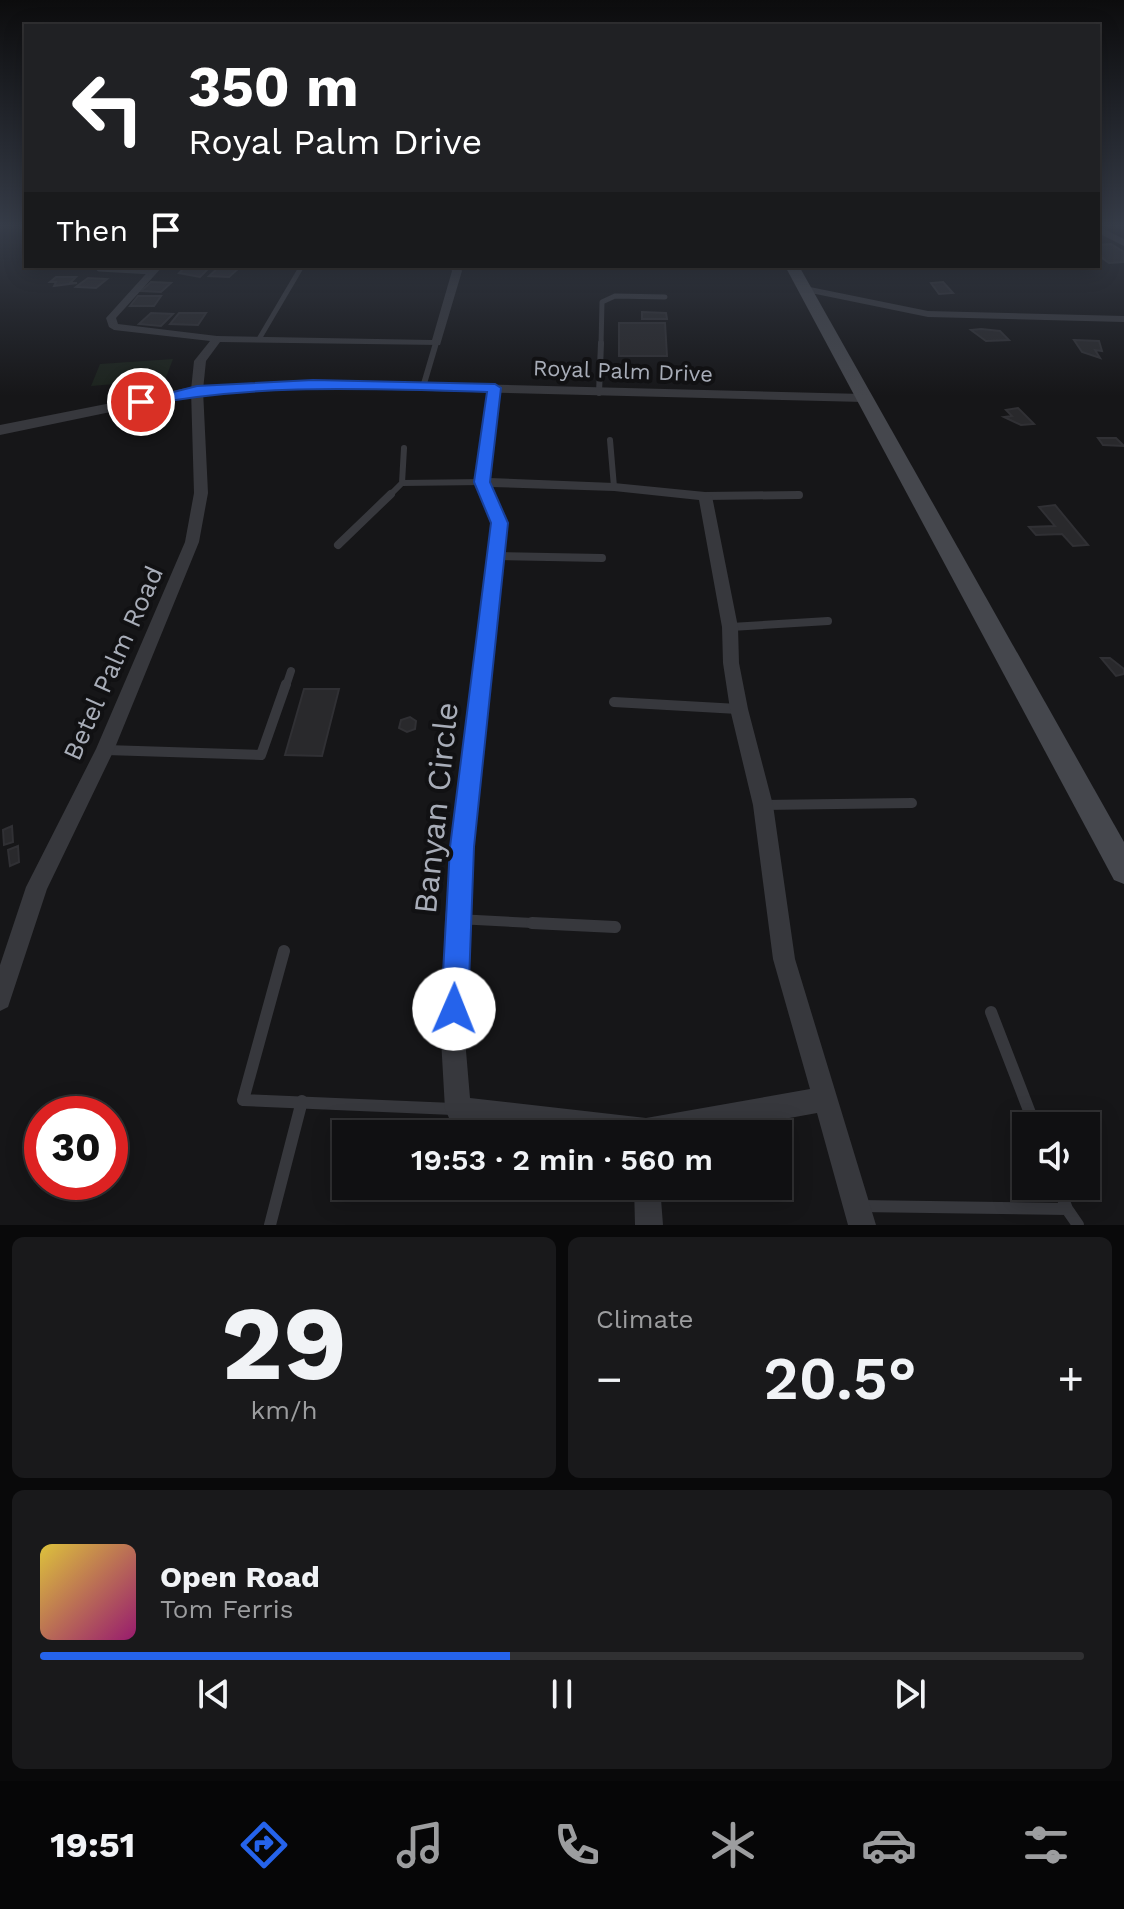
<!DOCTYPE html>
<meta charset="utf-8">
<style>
body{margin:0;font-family:"Work Sans",sans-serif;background:#19191b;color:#f1f3f6;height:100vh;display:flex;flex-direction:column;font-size:30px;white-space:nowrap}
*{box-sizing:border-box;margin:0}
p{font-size:26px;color:#9c9d9f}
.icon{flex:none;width:44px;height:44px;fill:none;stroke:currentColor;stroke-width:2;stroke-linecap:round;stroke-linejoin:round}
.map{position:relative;height:1225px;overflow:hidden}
.sheet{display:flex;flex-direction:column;gap:12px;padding:12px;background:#09090a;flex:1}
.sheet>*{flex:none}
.guide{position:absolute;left:24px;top:24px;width:1076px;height:244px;border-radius:0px;box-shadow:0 4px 20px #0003,0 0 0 2px #303032;background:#202124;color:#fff;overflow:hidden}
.fabs{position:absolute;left:1012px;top:1112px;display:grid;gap:16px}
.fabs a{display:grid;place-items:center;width:88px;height:88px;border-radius:0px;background:#101012;box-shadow:0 4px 20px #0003,0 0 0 2px #303032;font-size:40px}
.speed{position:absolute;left:24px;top:1096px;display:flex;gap:16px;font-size:40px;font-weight:700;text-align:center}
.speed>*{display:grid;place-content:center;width:104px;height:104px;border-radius:50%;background:#101012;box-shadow:0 4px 20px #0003,0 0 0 2px #303032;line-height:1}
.speed .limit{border:12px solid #d22;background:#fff;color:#111}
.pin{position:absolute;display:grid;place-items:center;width:68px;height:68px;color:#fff;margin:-34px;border:4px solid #fff;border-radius:50%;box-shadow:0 2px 8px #0007}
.me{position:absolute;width:88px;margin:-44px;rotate:1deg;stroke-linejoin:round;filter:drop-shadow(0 0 6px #0008)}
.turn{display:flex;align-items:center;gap:28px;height:168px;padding:0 32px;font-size:36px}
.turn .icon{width:104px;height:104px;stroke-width:2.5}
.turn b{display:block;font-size:56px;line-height:68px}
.then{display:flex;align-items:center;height:76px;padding:0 32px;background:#0003;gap:16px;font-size:30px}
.big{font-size:60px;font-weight:600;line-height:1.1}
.sheet .widget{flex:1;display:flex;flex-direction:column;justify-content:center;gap:12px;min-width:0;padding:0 28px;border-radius:12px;background:#19191b}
.sheet .dial{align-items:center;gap:0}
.dial b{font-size:104px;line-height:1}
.song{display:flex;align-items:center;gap:24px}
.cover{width:96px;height:96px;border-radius:12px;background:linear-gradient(135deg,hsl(50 70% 55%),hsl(320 70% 35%))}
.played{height:8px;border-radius:4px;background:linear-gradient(90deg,#2563eb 45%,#303032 45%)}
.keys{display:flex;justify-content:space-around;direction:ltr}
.heat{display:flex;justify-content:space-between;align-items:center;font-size:44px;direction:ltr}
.sheet .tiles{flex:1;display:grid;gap:12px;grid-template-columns:1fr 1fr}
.widget:last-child{grid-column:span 2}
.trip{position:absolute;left:332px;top:1120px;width:460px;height:80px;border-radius:0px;background:#101012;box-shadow:0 4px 20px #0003,0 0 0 2px #303032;font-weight:600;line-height:80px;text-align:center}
.tab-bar{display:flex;height:128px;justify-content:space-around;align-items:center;background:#060607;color:#9c9d9f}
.tab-bar .icon{width:56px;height:56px}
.tab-bar .selected{color:#2563eb}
.tab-bar b{font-size:36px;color:#f1f3f6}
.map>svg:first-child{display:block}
.green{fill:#1c231d}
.building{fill:#29292c;stroke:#303034;stroke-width:2}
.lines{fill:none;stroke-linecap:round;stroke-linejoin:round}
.service-far4{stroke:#37383d;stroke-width:5}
.service-far3{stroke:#37383d;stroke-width:6}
.service-far2{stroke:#37383d;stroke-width:8}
.service-far1{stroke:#37383d;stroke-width:10}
.service{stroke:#37383d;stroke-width:12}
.minor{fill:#37383d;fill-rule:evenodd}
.tertiary{fill:#37383d;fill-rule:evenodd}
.secondary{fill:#45474d;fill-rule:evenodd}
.route{fill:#2563eb;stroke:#184099;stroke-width:2}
.labels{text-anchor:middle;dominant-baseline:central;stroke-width:8;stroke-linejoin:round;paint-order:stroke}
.far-street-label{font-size:22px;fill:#a8adb8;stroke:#111113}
.street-label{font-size:26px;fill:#a8adb8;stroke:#111113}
.near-street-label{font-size:32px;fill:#a8adb8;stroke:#111113}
</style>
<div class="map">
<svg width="1124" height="1225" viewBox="0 0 1124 1225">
<rect width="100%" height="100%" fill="#161618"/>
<path class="green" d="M173,359L165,380L91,386L100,364Z"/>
<path class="building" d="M1111,244L1124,252V262L1109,263L1098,255V245Z
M185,267L209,268L200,277L179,273Z
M219,267L239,268L229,277L209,276Z
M56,277H76L70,283H77L54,286L56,282H50Z
M88,278L107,279L96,288L76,287Z
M151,282L171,283L161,292L141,291Z
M943,282L953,293L939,294L931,283Z
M138,296H161L154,306H130Z
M642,312L666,313L667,319H642Z
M151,313L173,314L161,326L139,324Z
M179,313H206L198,325L170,324Z
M619,323H665L667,356H619Z
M981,329L1000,331L1009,340L986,341L971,330Z
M1074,340L1099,341L1102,351L1095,350L1100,358L1082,352Z
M1018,408L1034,424L1021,425L1004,417L1012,416L1006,410Z
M1098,438H1116L1124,446L1103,445Z
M1055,505L1088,545L1073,546L1062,534L1036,535L1029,527L1055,526L1039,507Z
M1101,658H1110L1124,669V674L1116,676Z
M304,689H339L322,756L285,755Z
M410,717L416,721L415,729L407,732L399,728L401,720Z
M12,826L13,842L4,845L3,830Z
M18,846L19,862L10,866L8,850Z"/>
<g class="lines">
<path class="service-far4" d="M102,266L99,269L152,272
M259,339L302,266
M601,345L602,302L615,296L665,297"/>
<path class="service-far3" d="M423,387L436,343
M599,393L601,343
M610,440L614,487
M404,448L402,483L482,482
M389,496L402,483
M729,496L799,495"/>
<path class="service-far2" d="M705,496L799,495
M338,545L391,494
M495,556L602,558
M731,627L828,621
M286,686L291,671"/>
<path class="service-far1" d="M614,702L738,709
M106,750L261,755L286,684
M763,805L912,803
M457,919L572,925"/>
<path class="service" d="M532,923L615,927
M284,951L243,1100L453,1109
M991,1012L1035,1126
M1058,1186L1067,1209
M859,1206L1067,1209L1078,1225
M270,1225L302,1101"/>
<path class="minor" d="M1098,226L1124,239V246L1098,233Z
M153,266H163L116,318L118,324L217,336L432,340L452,271L450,266H460L462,271L440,345L220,342L206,361L203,390L208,493L199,542L114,750L47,889L8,1007L0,1011V965L26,887L96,749L185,542L194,493L191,390L194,361L210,341L114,330L109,327L106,318Z
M805,286L928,311L1124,316V322L928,317L801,291L800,289Z
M495,384L501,388L489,478L614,483L705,492L712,496L738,627L739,663L748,709L773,805L795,959L876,1225H848L817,1113L701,1134H562L458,1122L449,1118L445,1109L441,1039L445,919L492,523L475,482L489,388ZM491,487L614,491L699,500L722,627L723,663L730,709L753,805L773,959L810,1089L646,1118L470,1098L465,1039L467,919L506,523Z
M634,1186H660L663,1225H635Z"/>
<path class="tertiary" d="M313,380L864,394L871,398L864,402L313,388L197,394L0,435V425L197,386Z"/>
<path class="secondary" d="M785,266H799L1124,842V884L1114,880Z"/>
</g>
<linearGradient id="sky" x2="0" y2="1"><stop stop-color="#0c0c0d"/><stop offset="0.57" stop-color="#363c48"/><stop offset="1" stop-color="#363c48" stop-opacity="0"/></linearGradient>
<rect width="1124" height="396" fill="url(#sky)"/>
<path class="route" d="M313,380L495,384L501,388L490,482L508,523L474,847L468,1009L464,1018L454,1022L445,1018L441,1009L450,847L491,523L474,482L487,392C371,389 255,383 141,406L134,402L197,386Z"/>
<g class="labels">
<g class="far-street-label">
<text transform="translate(623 371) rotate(2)">Royal Palm Drive</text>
</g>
<g class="street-label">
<text transform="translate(113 663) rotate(-66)">Betel Palm Road</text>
</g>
<g class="near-street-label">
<text transform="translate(436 808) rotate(-84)">Banyan Circle</text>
</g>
</g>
</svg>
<div class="fabs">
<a><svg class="icon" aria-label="sound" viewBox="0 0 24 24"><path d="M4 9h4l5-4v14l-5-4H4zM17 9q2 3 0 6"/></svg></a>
</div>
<div class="speed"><div class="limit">30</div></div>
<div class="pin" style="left:141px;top:402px;background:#d93025"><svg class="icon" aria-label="arrive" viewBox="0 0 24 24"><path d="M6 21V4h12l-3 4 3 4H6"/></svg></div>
<svg class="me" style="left:454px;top:1009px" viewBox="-20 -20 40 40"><circle r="19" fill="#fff"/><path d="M0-13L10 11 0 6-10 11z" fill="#2563eb"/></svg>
<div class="trip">19:53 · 2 min · 560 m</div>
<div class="guide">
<div class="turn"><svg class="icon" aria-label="left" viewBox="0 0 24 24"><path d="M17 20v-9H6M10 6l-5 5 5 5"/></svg><div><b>350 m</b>Royal Palm Drive</div></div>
<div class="then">Then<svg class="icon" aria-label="arrive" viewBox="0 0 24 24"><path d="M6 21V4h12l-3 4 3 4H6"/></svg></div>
</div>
</div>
<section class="sheet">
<div class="tiles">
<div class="widget dial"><b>29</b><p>km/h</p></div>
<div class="widget"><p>Climate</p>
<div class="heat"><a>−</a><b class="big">20.5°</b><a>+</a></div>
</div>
<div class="widget">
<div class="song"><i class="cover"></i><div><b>Open Road</b><p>Tom Ferris</p></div></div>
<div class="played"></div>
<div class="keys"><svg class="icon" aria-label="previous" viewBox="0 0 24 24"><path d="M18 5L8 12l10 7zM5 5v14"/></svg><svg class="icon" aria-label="pause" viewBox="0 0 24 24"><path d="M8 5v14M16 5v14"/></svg><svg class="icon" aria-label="next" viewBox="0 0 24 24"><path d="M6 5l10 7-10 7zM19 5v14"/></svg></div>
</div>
</div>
</section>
<nav class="tab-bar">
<b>19:51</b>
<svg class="icon selected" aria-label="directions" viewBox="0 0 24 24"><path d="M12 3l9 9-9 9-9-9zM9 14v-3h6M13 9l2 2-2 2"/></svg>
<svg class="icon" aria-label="music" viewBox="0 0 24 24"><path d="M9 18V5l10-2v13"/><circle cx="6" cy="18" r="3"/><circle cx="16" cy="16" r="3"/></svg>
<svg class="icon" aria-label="phone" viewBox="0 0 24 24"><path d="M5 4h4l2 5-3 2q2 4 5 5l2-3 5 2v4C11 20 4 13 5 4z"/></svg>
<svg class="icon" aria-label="climate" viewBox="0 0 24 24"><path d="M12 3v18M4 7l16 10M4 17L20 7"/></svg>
<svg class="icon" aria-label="car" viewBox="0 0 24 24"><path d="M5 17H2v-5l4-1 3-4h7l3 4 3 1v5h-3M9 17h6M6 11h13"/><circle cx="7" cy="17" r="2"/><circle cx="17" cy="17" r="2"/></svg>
<svg class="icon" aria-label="filters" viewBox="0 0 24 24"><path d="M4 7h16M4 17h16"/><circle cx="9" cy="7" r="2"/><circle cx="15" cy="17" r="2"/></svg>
</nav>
